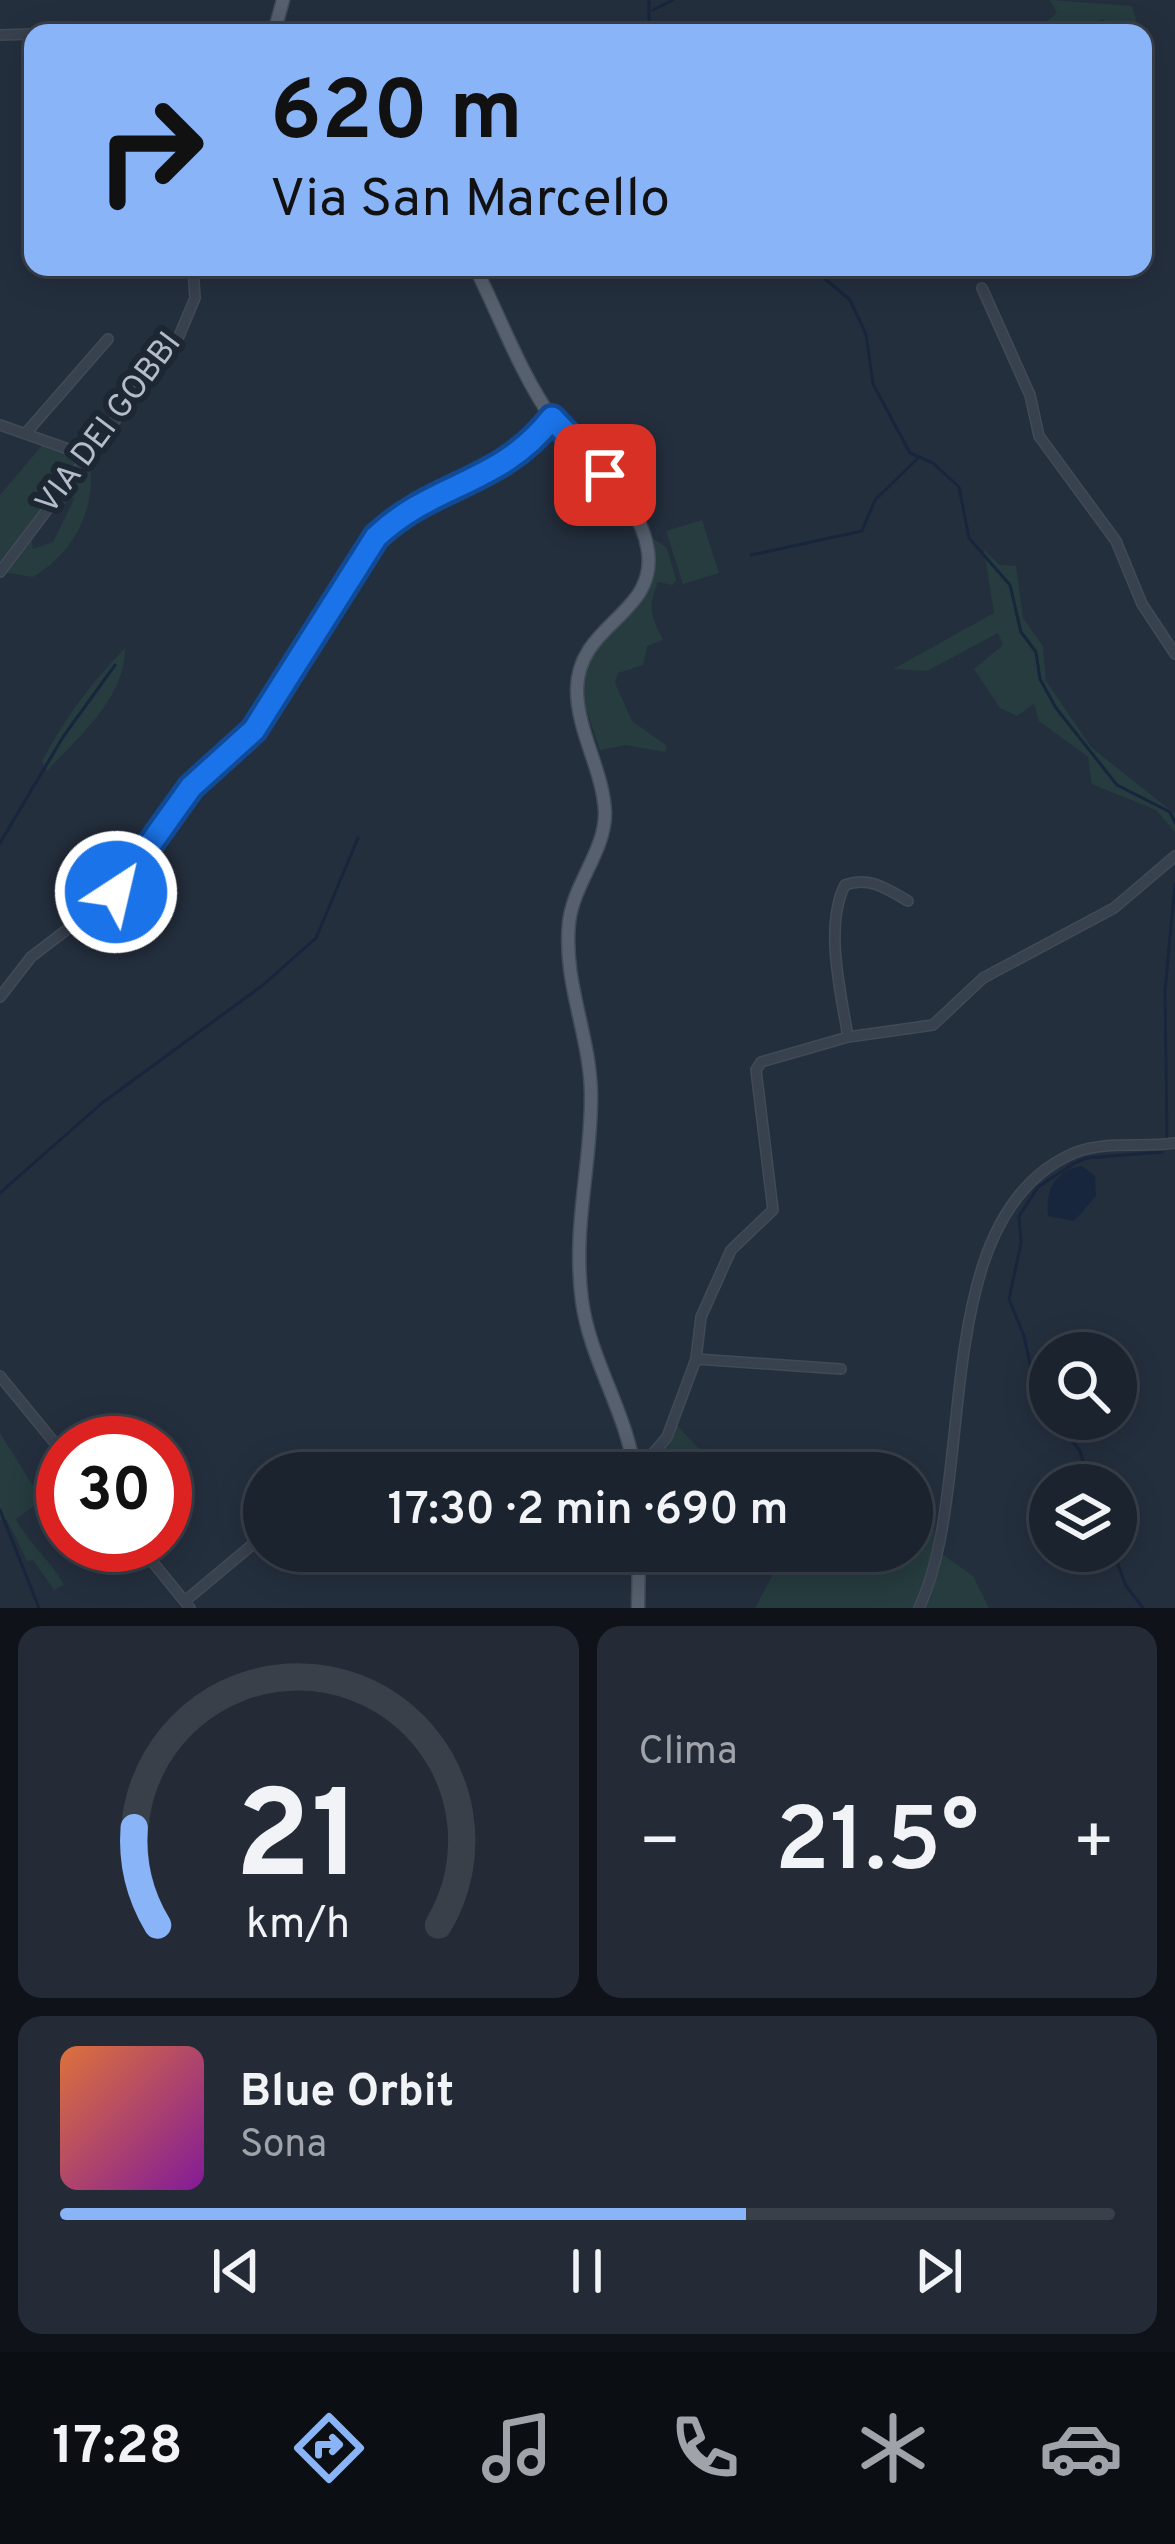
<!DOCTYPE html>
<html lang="it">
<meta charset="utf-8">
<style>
body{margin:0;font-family:Overpass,sans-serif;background:#242b36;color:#f1f3f6;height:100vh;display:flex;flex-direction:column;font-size:45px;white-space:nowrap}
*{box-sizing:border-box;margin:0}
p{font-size:39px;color:#a0a4aa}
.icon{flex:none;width:66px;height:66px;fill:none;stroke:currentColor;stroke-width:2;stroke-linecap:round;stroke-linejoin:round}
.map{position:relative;height:1608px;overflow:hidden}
.sheet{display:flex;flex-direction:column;gap:18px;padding:18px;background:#0f1319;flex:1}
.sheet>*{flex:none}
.hud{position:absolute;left:24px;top:24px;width:1128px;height:252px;border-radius:24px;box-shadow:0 6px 30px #0003,0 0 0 3px #39404a;background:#8ab4f8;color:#111;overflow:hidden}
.tools{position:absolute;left:1029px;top:1332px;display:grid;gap:24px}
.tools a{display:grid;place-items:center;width:108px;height:108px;border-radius:50%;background:#1b232e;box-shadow:0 6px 30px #0003,0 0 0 3px #39404a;font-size:60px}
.speed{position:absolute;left:36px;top:1416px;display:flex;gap:24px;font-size:60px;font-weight:700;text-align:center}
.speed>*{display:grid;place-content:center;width:156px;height:156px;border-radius:50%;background:#1b232e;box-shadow:0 6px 30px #0003,0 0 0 3px #39404a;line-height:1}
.speed .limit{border:18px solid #d22;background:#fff;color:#111}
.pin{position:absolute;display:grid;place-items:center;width:102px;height:102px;color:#fff;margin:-51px;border-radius:24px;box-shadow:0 6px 18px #0006}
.me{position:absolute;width:132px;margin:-66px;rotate:35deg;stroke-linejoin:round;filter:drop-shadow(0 0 9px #0008)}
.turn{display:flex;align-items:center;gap:42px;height:252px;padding:0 48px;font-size:54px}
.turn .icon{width:156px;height:156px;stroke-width:2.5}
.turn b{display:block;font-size:84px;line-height:102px}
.big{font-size:90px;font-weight:600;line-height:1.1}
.sheet .widget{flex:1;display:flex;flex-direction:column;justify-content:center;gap:18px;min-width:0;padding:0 42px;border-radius:24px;background:#242b36}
.sheet .dial{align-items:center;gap:0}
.dial svg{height:312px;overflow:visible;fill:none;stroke:#39404a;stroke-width:7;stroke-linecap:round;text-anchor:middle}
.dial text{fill:#f1f3f6;stroke:none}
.song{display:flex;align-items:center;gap:36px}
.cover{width:144px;height:144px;border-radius:18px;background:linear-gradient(135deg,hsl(20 70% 55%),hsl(290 70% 35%))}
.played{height:12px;border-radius:6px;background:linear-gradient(90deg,#8ab4f8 65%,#39404a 65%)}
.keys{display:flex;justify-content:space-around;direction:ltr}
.heat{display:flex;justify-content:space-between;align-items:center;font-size:66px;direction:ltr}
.sheet .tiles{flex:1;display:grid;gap:18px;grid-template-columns:1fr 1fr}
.widget:last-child{grid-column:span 2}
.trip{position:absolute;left:243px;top:1452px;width:690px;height:120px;border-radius:60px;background:#1b232e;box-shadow:0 6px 30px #0003,0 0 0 3px #39404a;font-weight:600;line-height:120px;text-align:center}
.dock{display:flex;height:192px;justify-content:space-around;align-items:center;background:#0b0e12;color:#a0a4aa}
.dock .icon{width:84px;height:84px}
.dock .active{color:#8ab4f8}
.dock b{font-size:54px;color:#f1f3f6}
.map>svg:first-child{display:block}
.green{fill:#263c3f}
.water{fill:#17263c}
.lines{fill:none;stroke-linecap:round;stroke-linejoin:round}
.stream{stroke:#17263c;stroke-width:3}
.minor-casing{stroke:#414a57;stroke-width:12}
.major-casing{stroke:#414a57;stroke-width:15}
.minor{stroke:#38414e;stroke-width:9}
.major{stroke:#56606e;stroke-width:12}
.route-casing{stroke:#114b97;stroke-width:30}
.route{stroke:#1a73e8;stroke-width:21}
.labels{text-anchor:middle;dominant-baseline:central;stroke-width:12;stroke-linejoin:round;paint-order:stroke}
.street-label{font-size:33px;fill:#b4bcc9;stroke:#1d2633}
</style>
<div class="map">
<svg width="1175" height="1608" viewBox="0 0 1175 1608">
<rect width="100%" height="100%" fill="#242f3e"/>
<path class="green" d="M1050,0L1132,6L1140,33H1111L1103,19L1059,33H1032L1057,13Z
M45,442L82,455L0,566V495Z
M89,458C98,507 75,552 33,577L3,572L31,537L33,549L53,542L75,497L58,508L50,505Z
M702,520L719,573L683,584L666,531Z
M654,539L667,548L676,580L673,585L658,582C648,606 650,615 663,640L647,646L643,665L618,673L615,683L632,721L667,746L665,752L625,745L600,750L582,698L586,655L630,611Z
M984,550L1000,565L1016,566L1023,618L1043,646L1046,681L1091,747L1175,814V832L1156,810L1092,784L1088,757L1039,721L1034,704L1017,716L1000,708L974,669L1003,645L998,633L927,671L893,669L994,613Z
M125,648C125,699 79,736 47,771L42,761C65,718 91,683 125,648Z
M677,1425L708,1459L734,1473L673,1464L672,1473L639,1472Z
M0,1433L42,1500L16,1519C29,1544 50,1559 64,1585L54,1590L33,1560L27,1561L7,1520H0Z
M935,1530L931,1569L915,1608H755L785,1551H912V1531Z
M939,1552L973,1576L989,1608H923Z"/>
<path class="water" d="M1082,1166L1095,1176L1096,1196L1074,1221L1048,1216C1045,1190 1055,1170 1082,1166Z"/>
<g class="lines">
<path class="stream" d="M653,10L673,0
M649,33V0
M811,267L850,300L866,334L873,384L910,453L933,463L959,487L969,538L1010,585L1021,632L1036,652L1040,679L1056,708L1117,785L1170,812L1175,823
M751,555L862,531L875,500L918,458
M0,843L63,737L115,665
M1167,1139L1165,990L1175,884
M0,1193L102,1103L263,985L316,938L358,838
M1050,1414L1038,1401L1024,1336L1009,1299L1021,1243L1019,1216L1038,1187L1073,1164L1087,1158L1162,1152
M1055,1419L1080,1451L1090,1485
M0,1510L39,1608
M1113,1551L1126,1586L1143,1608"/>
<defs>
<path id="minor" d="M45,33H49
M0,35L33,34
M982,288L1030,395L1039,436L1116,541L1142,604L1175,654
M0,425L85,455
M26,433L108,339
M0,572L179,336L195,298L193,267
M0,997L31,957L116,892L191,787L254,730L376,537L425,497L467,485L515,459L552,419
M848,1037L933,1025L983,978L1114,908L1175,856
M696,1359L701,1317L731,1250L773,1210L756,1070L761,1062L848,1037C841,993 824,926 845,885C870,876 887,889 908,901
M0,1376L63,1453
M338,1473L340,1471
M636,1473L667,1437L696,1359L841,1369
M139,1545L190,1608
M185,1601L264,1535
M919,1608C979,1482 925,1217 1074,1153C1106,1140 1142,1148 1175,1143"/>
<path id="major" d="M274,33L283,0
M475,267C500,317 521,375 553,420C584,462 640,495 648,551C657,615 578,623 577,689C577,732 603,770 605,812C606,850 573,884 569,923C563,982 590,1035 591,1093C592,1165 572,1225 582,1301C590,1360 627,1413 635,1473
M638,1608L639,1551"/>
</defs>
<use href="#minor" class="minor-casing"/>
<use href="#major" class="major-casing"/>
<use href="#minor" class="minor"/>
<use href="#major" class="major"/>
</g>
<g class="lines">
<defs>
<path id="route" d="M116,892L191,787L254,730L376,537C434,482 500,485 552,418L605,475"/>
</defs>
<use href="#route" class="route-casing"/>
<use href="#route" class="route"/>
</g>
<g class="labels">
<g class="street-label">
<text transform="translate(110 424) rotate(-53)">VIA DEI GOBBI</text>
</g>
</g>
</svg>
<div class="tools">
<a><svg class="icon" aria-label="search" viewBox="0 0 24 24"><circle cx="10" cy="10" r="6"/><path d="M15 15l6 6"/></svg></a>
<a><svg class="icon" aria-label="layers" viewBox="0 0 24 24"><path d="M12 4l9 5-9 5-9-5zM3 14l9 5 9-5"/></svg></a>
</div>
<div class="speed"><div class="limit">30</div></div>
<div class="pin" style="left:605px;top:475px;background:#d93025"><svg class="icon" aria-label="arrive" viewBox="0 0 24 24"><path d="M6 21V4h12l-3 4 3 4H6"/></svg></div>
<svg class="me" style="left:116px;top:892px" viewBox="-20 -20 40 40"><circle r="17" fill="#1a73e8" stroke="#fff" stroke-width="3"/><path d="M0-11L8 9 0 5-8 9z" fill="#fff"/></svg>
<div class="trip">17:30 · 2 min · 690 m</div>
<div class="hud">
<div class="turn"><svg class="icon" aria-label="right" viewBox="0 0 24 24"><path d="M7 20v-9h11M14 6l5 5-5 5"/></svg><div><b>620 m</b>Via San Marcello</div></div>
</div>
</div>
<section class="sheet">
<div class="tiles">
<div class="widget dial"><svg viewBox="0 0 100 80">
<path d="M14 69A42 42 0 1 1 86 69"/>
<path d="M14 69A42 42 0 0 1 8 44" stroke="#8ab4f8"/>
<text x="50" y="56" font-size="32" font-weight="700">21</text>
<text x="50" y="72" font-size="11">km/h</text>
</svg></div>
<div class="widget"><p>Clima</p>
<div class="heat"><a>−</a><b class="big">21.5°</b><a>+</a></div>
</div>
<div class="widget">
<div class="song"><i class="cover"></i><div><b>Blue Orbit</b><p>Sona</p></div></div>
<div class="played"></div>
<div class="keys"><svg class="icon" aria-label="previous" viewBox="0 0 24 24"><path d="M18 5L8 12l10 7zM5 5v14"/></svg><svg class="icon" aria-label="pause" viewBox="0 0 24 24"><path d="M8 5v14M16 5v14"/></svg><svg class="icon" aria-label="next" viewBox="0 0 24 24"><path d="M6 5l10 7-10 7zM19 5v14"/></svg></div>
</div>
</div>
</section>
<nav class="dock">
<b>17:28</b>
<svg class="icon active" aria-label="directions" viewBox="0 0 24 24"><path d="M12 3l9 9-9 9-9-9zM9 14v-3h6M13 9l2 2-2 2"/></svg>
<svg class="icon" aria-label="music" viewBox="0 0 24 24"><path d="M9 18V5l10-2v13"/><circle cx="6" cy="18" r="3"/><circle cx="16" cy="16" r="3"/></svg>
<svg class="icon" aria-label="phone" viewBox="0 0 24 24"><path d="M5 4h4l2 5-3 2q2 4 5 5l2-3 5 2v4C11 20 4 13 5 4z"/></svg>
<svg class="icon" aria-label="climate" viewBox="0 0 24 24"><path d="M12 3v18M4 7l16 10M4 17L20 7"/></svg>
<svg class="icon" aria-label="car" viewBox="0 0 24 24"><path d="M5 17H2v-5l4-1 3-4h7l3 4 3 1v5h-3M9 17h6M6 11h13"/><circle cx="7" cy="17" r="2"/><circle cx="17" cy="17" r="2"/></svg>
</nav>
